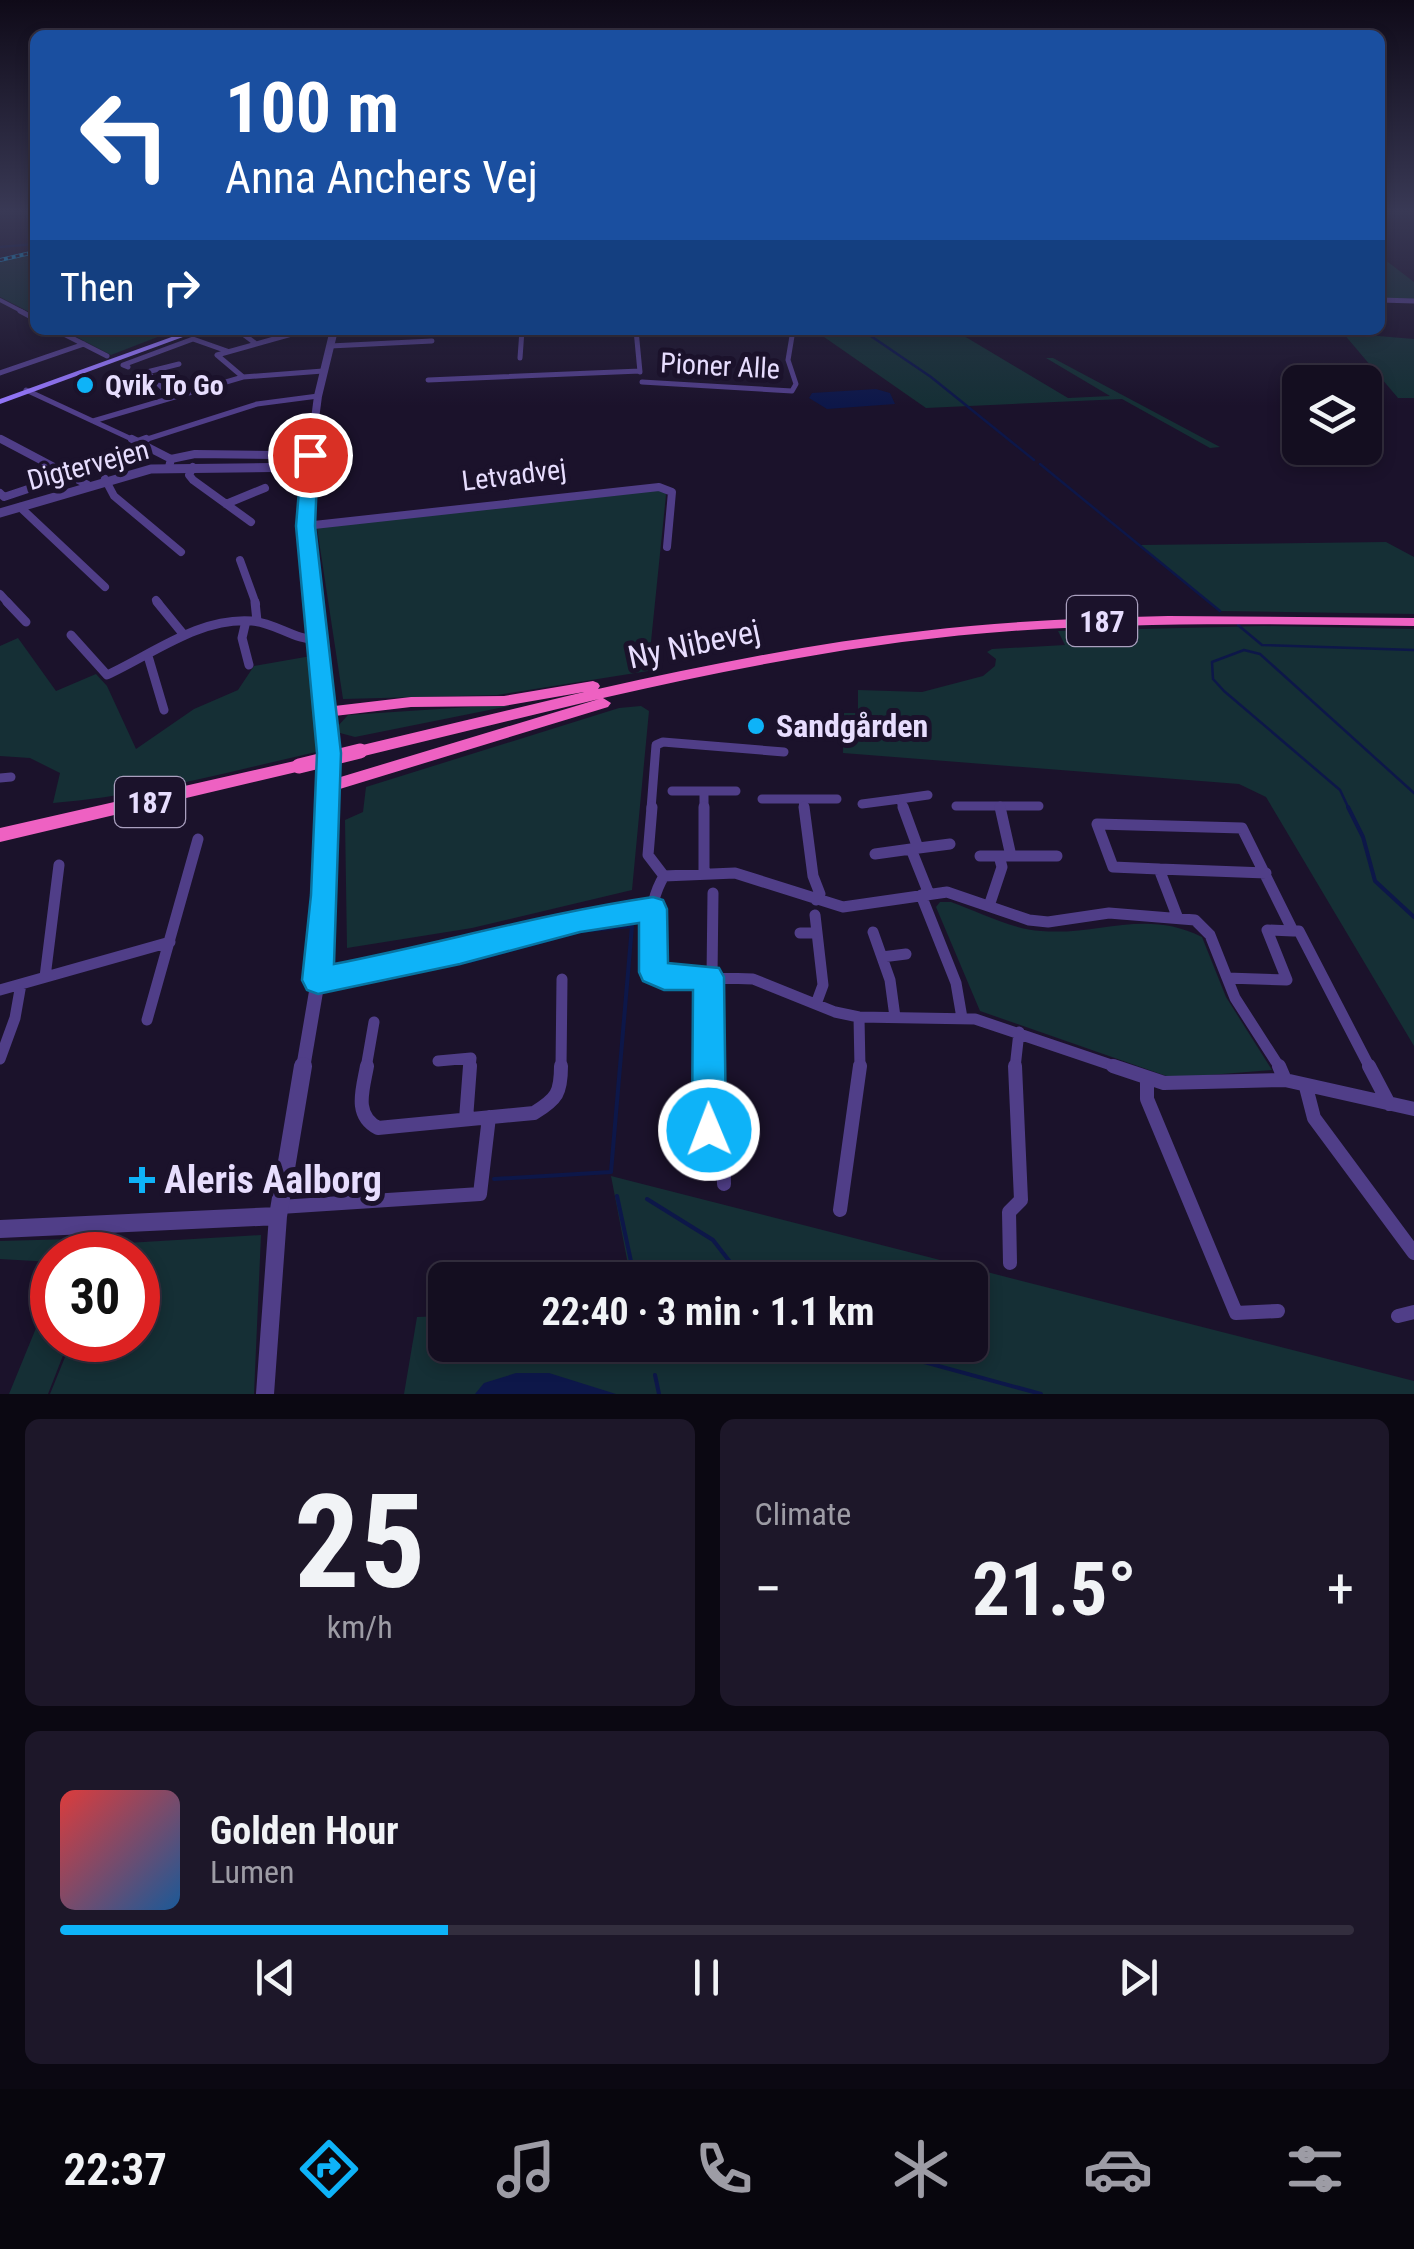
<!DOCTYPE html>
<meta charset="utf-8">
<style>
body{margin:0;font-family:"Roboto Condensed",sans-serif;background:#1d1729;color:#f1f3f6;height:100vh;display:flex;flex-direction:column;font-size:38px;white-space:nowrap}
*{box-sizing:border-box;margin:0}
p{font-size:32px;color:#9d9ca5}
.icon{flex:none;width:55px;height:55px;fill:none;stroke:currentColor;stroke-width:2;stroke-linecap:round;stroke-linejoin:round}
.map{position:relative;height:1394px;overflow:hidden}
.details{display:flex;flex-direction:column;gap:25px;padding:25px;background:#0b0812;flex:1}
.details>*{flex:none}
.guide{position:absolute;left:30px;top:30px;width:1355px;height:305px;border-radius:15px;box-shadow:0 5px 15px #0003,0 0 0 2px #332e3e;background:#1a4fa0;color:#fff;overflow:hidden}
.tools{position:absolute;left:1282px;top:365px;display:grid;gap:20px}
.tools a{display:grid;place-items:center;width:100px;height:100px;border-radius:15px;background:#140e20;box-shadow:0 5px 15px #0003,0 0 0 2px #332e3e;font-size:50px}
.speed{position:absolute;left:30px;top:1232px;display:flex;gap:20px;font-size:50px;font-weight:700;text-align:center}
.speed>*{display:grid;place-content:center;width:130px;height:130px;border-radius:50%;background:#140e20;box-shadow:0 5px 15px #0003,0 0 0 2px #332e3e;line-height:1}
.speed .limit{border:15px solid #d22;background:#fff;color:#111}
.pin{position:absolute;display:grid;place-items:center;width:85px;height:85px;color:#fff;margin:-42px;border:5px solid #fff;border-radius:50%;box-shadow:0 2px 10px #0007}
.me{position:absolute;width:110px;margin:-55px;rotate:359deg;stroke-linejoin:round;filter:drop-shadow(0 0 8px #0008)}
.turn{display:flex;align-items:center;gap:35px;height:210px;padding:0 30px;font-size:45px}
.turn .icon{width:130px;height:130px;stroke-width:2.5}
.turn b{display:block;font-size:70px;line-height:85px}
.then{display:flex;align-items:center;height:95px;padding:0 30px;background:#0003;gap:20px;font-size:38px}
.big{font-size:75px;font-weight:700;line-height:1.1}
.details .card{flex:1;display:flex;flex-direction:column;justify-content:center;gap:15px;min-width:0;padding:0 35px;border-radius:15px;background:#1d1729}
.details .dial{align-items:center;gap:0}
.dial b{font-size:130px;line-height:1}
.song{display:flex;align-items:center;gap:30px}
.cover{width:120px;height:120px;border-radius:15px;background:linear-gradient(135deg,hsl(0 70% 55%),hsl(210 70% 35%))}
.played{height:10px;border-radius:5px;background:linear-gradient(90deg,#0eb3f8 30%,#332e3e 30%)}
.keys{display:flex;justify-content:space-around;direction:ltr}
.heat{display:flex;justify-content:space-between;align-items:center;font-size:55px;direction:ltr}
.details .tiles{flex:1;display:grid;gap:25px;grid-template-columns:1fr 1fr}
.card:last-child{grid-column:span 2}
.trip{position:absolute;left:428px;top:1262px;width:560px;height:100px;border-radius:15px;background:#140e20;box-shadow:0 5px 15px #0003,0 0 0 2px #332e3e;font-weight:700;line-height:100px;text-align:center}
.dock{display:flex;height:160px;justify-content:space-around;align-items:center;background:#08060d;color:#9d9ca5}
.dock .icon{width:70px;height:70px}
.dock .current{color:#0eb3f8}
.dock b{font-size:45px;color:#f1f3f6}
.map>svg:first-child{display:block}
.green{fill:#152f35}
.water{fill:#0d1749}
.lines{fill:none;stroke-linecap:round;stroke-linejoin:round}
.stream-far1{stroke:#0d1749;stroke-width:2.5}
.stream{stroke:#0d1749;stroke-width:4}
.minor-far5{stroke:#503e88;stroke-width:4}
.minor-far4{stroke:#503e88;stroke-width:5}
.minor-far3{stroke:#503e88;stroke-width:8}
.minor-far2{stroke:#503e88;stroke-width:9}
.minor-far1{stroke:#503e88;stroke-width:11}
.minor{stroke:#503e88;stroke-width:14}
.tertiary-far5{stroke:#503e88;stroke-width:5}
.tertiary-far4{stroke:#503e88;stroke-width:8}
.tertiary-far3{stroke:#503e88;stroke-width:9}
.tertiary-far2{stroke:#503e88;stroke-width:11}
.tertiary-far1{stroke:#503e88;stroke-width:14}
.tertiary{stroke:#503e88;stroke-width:18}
.secondary{fill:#9476fb;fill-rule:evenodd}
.trunk{fill:#ee61c2;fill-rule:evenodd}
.rail-casing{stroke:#0eb3f8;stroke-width:4}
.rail{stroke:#1b122b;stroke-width:2.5;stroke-dasharray:4;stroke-linecap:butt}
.trunk-bridge{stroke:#ee61c2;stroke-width:15}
.route{fill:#0eb3f8;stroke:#0974a1;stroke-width:2.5}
.poi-dot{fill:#0eb3f8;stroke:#1b122b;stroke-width:4}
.labels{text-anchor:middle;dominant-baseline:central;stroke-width:10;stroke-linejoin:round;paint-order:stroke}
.far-street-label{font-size:28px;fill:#e7ddfe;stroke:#1b122b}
.far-poi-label{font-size:28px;font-weight:bold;fill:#e7ddfe;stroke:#1b122b;text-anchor:start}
.shield{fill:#1b122b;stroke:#aaa0bf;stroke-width:2.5}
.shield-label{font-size:30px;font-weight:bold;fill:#e7ddfe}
.street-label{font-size:32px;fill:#e7ddfe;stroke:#1b122b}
.poi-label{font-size:32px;font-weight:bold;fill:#e7ddfe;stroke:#1b122b;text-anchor:start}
.near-poi-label{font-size:38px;font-weight:bold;fill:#e7ddfe;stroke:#1b122b;text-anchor:start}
</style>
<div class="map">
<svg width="1414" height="1394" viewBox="0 0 1414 1394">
<rect width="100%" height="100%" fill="#1b122b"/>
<path class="green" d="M35,253V315L0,297V262Z
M1380,256L1414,282V299L1380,298Z
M63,330H170L173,331L111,355Z
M814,330H954L1068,398L1110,396L1046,358H1053L1220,447L1210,448L1122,399L926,408Z
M1343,333L1414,339V398H1398Z
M654,489L665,491L666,495L648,671L497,695L343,699L317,528Z
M1386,542L1414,557V614L1220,611L1140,545Z
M1264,626L1414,629V1046L1266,797L1239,784L843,753L844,713H858V690L922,692L983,676L995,666L996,659L987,652L992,649L1065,645L1058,631Z
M18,638L56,691L96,674L107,686L136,749L194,709L238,690L254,666L311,656L316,752C228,772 142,796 53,803L60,773L30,758L0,756V646Z
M500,705L509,706L355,737L340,733L337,727L348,715Z
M641,706L649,711L632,890L472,928L347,948L345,820L363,812L366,787L619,708Z
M940,902H951C979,912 1011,929 1041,931C1098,936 1145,908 1202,937L1226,997L1272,1070L1172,1078L980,1011L936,907Z
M611,1176L1414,1381V1394H404L417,1317L445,1316V1345H970V1280H631Z
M261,1235L254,1394H50L72,1340H138V1255H105L110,1244Z
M109,1238L103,1255H52V1262L0,1259V1241Z
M52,1289V1340H69L48,1394H9Z"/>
<path class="water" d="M876,389L890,393L895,404L827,409L809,398L812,393Z
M516,1373H549L616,1394H475L484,1383Z"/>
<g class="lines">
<path class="stream-far1" d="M0,247L35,244
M862,330L931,377L1034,460
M1040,464L1220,611
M1238,625L1262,645L1414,650
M1349,809L1340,790L1224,691L1213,679L1212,662L1244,650L1260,654L1414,793"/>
<path class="stream" d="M1348,807L1363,837L1375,881L1414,917
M355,961L416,953L467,940
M470,961L581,931L632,926L611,1172L494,1179
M617,1196L635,1280
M647,1199L713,1240L744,1280
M862,1345L1041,1394
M655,1375L659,1394"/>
<path class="minor-far5" d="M0,300L25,313"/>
<path class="minor-far4" d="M20,311L35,319
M56,330L107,356
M636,330L640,372
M243,334L255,343
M330,346L432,341
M520,358L522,330
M128,367L123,365L193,339L227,351
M0,373L84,344
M243,377L217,355L306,330
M428,380L640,371
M642,382L792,391L796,384L788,360L793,330
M119,387L152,378
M26,390L138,442
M171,397L147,372L179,364
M93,421L243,377L323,371
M0,439L5,442
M138,442L257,404L318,396"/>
<path class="minor-far3" d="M1,439L88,485
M132,439L171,459L169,467
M138,442L146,439
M171,459L195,454L275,455
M193,467L189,475L193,480L251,522
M105,479L114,496L181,552
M0,493L4,497L70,475
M226,504L265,488
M20,507L105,587
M305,526L659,487L672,492L667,547
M240,560L256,604
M0,594L9,604
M156,600L159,604"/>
<path class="minor-far2" d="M7,602L26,622
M157,602L184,635
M255,602L257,621
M246,621L242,638L249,665
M71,635L107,675C153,654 199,617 252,621C276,623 294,640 319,640
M148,656L164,710
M0,778L11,777
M672,791H736
M704,791V809
M762,799H837
M803,799L804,809
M862,804L900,799
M956,806H1000L1001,809
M1000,806H1039
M651,809L656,745L663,742L784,752
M904,809L900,799L928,795"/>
<path class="minor-far1" d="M652,807L648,855L664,876
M704,807V873
M804,807L813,876L820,894L816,900
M903,807L918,848
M1000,807L1011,856
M875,854L911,849
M980,856H999
M1159,869L1266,873
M929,894L911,849L950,844
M921,895L956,983L962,1018
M989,906L1002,867L999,856H1057
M815,915L823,985L816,1004
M1177,916L1159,869L1113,867L1097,824L1242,828L1293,931H1299L1370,1068
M873,932L890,980L895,1017
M800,933H817
M882,957L906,954
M45,977L59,865
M708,977L709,1068
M712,977L713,893
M1227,978L1287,980L1267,930L1293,931
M318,980L460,952L580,920L653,909
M0,990L170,942
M859,1017L860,1068
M147,1020L198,839
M0,1059L15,1018L21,984
M438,1061L471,1058L470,1068
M366,1068L374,1022
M561,1068L562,979
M1015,1068L1019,1032
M1120,1068L975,1019L859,1017L835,1012L753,979L663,976L654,971C648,939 647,904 664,876L735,873L843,907L947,892L1029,920L1048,922L1109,913L1195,920L1210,935L1235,998L1280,1068"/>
<path class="minor" d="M367,1066C363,1089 353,1115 378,1128L534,1113C557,1099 561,1093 561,1066
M709,1066V1130L723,1143L724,1184
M1113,1066L1164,1083L1285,1080
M1279,1066L1285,1080
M1369,1066L1389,1104
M1147,1078V1099L1236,1313L1278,1311
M1285,1080L1414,1109
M1306,1087L1314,1118L1414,1253
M466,1119L470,1066
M280,1207L480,1194L489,1117
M840,1210L860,1066
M1010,1263L1009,1212L1021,1200L1015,1066
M1398,1316L1414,1312"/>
<path class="tertiary-far5" d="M1380,300L1414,301"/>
<path class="tertiary-far4" d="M312,442L318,396L334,330"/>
<path class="tertiary-far3" d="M313,439L305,501L315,604
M0,513L151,469L308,467"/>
<path class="tertiary-far2" d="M315,602L329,753L327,809"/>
<path class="tertiary-far1" d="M303,1068L318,980L327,807"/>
<path class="tertiary" d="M0,1229L278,1216
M265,1394L278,1216L303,1066"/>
<path class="secondary" d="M191,330H202L0,404V399Z"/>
<path class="trunk" d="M1168,616L1414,618V626C1272,624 1129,621 987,633C857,644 730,669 603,698L611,703L608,707L330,792L324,790L322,786L324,782L599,699L360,757L354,755L352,751L354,747L584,692L504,706L411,707L326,717L318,712L326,707L411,697L504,696L593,681L598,683L600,686L598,689C706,665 814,643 923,631C1005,621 1087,618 1168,616Z
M299,760L305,762L307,766L305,770L0,842V828Z"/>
<defs>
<path id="rail" d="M0,260L35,252"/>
</defs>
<use href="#rail" class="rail-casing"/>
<use href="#rail" class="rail"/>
<path class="trunk-bridge" d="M299,766L360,751"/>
</g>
<linearGradient id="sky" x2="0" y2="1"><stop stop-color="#0f0a18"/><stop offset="0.52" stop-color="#393955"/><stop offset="1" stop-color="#393955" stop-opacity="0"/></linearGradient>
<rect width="1414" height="406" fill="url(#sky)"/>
<path class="route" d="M310,450L318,455L315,526L341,753L334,964C441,943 545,913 653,897L663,900L667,909L668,963L719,968L724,977L726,1130L721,1142L709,1147L697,1142L692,1130L693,990H664L643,981L639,972V923L580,932L460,964L318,994L307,990L302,980L311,895L317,753L296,526L302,455Z"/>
<g class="poi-dot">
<circle cx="85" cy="385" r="10"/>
<circle cx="756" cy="726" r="10"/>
<path d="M137 1165h10v10h10v10h-10v10h-10v-10h-10v-10h10z"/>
</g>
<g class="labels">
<g class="far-street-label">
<text transform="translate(720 366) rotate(3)">Pioner Alle</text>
<text transform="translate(88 465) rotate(-15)">Digtervejen</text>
<text transform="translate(514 475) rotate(-7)">Letvadvej</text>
</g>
<g class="far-poi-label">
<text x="105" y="385">Qvik To Go</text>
</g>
<g class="shield">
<rect x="1067" y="596" width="70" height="50" rx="8"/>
<rect x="115" y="777" width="70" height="50" rx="8"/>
</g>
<g class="shield-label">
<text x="1102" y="621">187</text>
<text x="150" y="802">187</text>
</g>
<g class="street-label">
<text transform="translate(694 644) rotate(-12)">Ny Nibevej</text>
</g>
<g class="poi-label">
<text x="776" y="726">Sandgården</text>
</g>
<g class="near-poi-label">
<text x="164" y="1180">Aleris Aalborg</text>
</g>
</g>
</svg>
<div class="tools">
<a><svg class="icon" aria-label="layers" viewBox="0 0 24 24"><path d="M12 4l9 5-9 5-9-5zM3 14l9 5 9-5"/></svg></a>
</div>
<div class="speed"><div class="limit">30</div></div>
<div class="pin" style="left:310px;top:455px;background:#d93025"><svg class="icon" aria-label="arrive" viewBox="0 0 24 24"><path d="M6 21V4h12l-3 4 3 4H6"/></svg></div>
<svg class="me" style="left:709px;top:1130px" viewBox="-20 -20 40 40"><circle r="17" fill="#0eb3f8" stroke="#fff" stroke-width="3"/><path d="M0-11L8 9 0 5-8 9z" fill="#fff"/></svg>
<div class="trip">22:40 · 3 min · 1.1 km</div>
<div class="guide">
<div class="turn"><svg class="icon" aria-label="left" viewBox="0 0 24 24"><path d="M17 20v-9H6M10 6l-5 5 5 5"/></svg><div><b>100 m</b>Anna Anchers Vej</div></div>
<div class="then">Then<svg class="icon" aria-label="right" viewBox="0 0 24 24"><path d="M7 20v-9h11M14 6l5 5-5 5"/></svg></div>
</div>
</div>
<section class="details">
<div class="tiles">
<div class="card dial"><b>25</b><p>km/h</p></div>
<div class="card"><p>Climate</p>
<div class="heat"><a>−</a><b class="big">21.5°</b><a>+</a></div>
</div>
<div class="card">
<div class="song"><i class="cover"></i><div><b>Golden Hour</b><p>Lumen</p></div></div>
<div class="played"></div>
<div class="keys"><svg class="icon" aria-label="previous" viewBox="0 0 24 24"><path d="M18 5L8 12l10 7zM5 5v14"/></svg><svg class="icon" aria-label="pause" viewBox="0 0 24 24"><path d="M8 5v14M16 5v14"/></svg><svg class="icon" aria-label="next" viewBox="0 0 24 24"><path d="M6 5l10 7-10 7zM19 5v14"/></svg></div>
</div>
</div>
</section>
<nav class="dock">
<b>22:37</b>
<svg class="icon current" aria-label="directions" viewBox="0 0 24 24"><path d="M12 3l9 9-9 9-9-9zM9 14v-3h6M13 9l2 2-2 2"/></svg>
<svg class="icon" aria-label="music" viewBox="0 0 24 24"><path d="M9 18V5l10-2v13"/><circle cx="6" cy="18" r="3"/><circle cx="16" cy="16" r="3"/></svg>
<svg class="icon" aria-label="phone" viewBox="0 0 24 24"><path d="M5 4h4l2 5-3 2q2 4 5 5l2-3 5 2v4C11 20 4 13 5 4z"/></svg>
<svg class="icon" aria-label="climate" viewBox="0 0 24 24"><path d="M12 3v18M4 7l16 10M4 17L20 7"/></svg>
<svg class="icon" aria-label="car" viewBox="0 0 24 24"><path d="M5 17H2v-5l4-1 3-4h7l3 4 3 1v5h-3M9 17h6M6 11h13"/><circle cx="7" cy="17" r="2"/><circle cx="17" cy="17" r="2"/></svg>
<svg class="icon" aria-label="filters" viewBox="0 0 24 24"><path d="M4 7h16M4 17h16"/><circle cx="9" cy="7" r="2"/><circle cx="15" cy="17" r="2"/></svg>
</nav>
